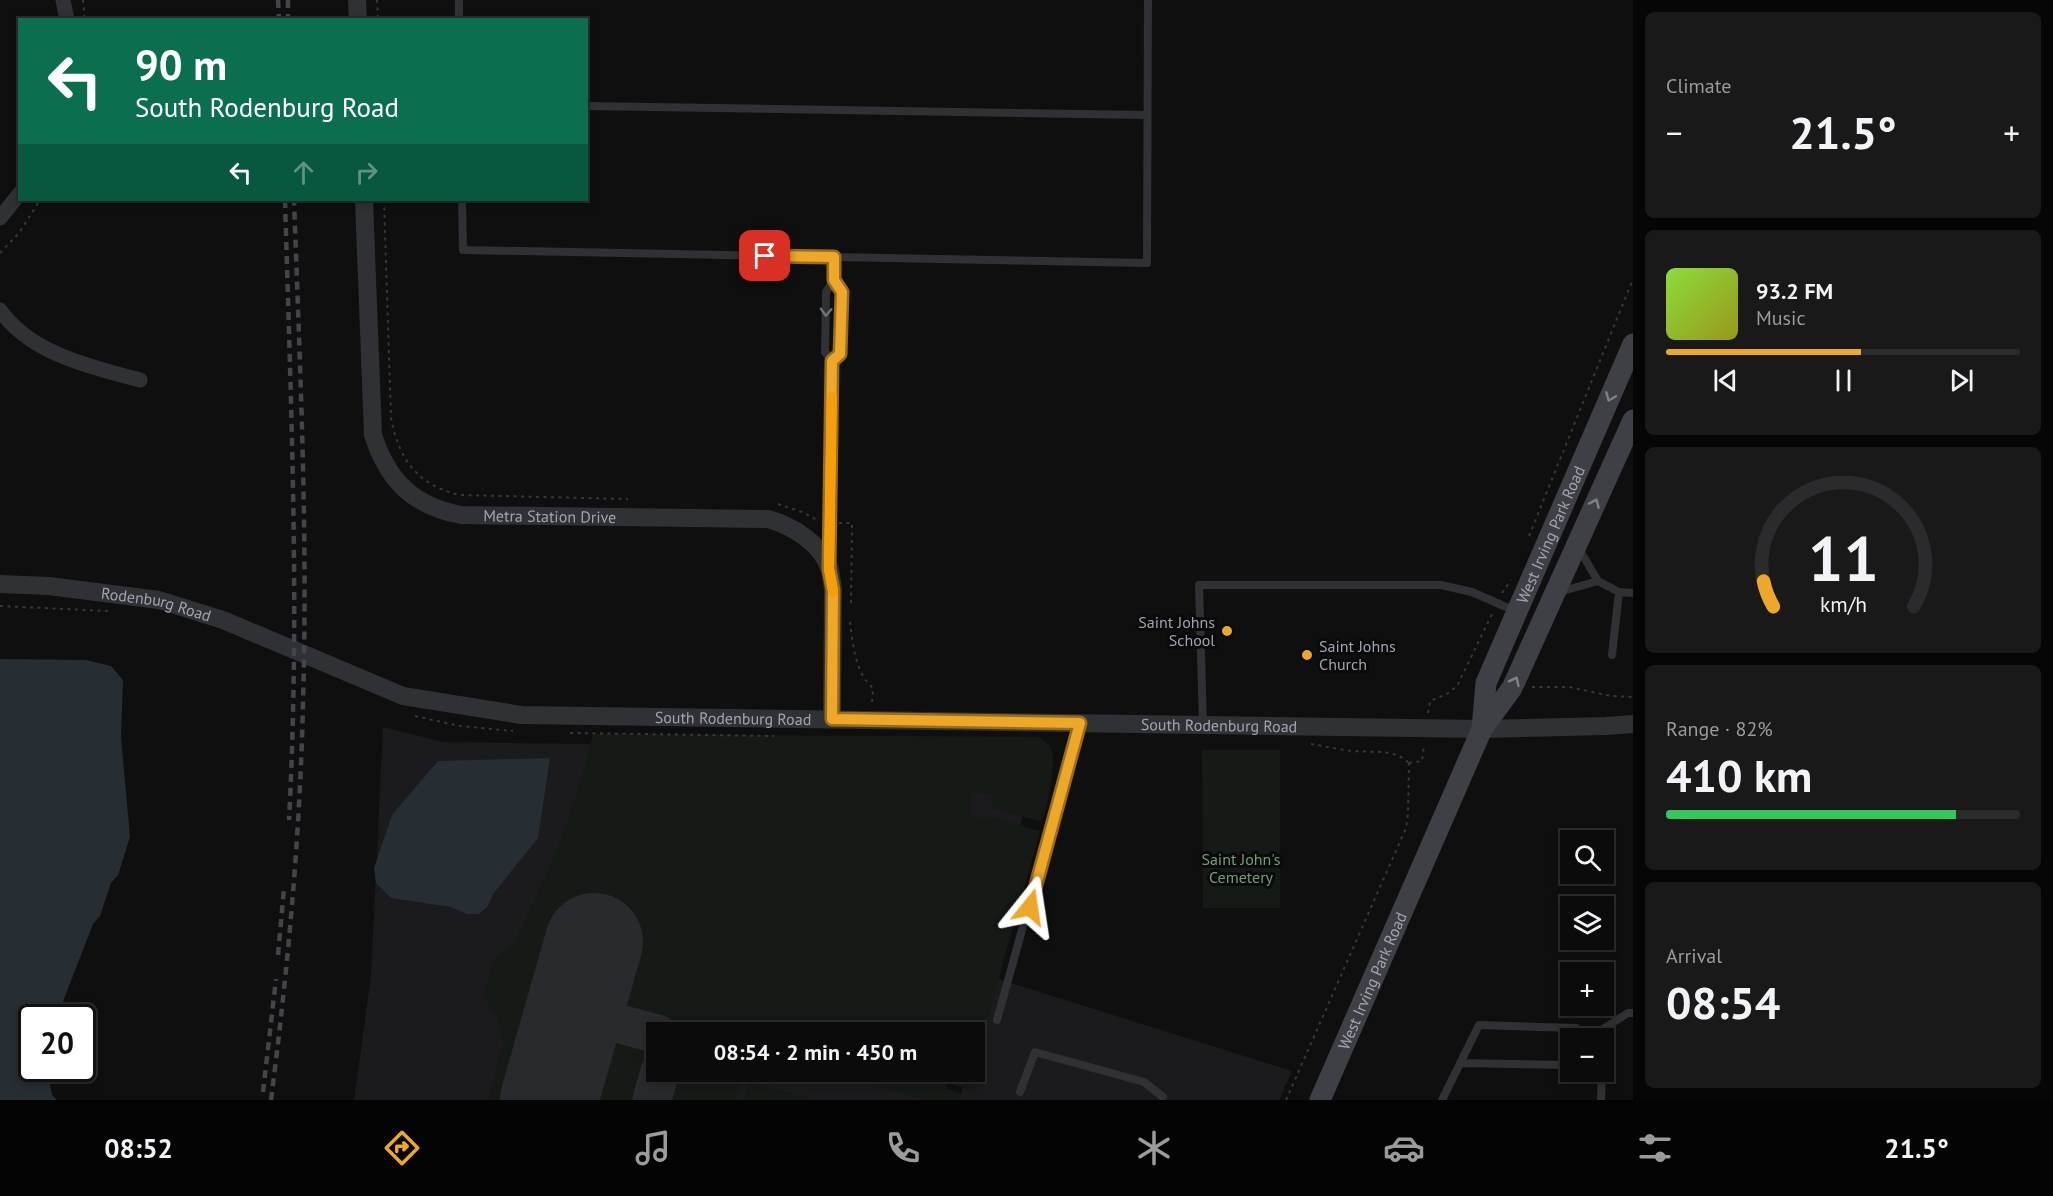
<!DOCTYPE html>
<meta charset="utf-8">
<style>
body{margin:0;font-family:"PT Sans",sans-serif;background:#19191a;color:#f1f3f6;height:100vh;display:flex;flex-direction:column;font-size:22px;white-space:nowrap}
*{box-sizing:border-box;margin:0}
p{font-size:20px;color:#9a9b9d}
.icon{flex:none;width:33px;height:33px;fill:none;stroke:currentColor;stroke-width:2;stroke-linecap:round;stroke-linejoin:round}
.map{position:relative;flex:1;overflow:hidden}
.side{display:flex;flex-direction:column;gap:12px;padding:12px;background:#060607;width:420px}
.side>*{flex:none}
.banner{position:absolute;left:18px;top:18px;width:570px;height:183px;border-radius:0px;box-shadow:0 3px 9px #0003,0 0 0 2px #2b2b2d;background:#0b6e4f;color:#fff;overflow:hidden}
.buttons{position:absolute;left:1560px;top:830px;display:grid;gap:12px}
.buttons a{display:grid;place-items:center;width:54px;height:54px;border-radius:0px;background:#0b0b0c;box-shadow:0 3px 9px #0003,0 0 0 2px #2b2b2d;font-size:30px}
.speed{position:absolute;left:18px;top:1004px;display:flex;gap:12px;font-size:30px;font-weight:700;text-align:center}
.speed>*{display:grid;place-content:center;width:78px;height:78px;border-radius:50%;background:#0b0b0c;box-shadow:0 3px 9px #0003,0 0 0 2px #2b2b2d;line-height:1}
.speed .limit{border:3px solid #111;border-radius:9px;background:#fff;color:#111}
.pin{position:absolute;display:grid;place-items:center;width:51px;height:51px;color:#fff;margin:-26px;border-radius:12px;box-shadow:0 3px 9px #0006}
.me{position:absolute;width:66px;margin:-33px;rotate:15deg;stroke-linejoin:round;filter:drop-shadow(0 0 4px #0008)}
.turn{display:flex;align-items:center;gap:21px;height:126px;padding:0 18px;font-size:27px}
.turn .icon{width:78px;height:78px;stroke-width:2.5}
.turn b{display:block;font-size:42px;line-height:51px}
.lanes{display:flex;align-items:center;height:57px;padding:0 18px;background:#0003;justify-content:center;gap:30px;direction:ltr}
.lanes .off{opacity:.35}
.big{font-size:45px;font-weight:600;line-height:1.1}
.side .card{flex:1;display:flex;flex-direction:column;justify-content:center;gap:9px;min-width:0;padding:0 21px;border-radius:9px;background:#19191a}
.side .dial{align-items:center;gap:0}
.dial svg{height:156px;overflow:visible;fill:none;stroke:#2b2b2d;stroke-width:7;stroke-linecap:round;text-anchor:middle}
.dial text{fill:#f1f3f6;stroke:none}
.song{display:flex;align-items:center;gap:18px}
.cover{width:72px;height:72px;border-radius:9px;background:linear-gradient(135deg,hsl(90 70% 55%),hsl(60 70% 35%))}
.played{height:6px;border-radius:3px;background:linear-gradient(90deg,#eda82a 55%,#2b2b2d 55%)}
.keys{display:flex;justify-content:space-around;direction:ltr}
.heat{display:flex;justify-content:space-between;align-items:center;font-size:33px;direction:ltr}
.charge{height:9px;border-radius:4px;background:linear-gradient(90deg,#34c759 82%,#2b2b2d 0)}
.trip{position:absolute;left:646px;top:1022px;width:339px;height:60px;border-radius:0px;background:#0b0b0c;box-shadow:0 3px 9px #0003,0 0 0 2px #2b2b2d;font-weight:600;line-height:60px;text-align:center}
.dock{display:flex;height:96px;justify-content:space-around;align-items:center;background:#040405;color:#9a9b9d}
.dock .icon{width:42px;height:42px}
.dock .on{color:#eda82a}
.dock b{font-size:27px;color:#f1f3f6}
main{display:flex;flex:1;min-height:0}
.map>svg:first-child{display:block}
.built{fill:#1b1b1d}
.green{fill:#151a16}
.water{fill:#262d33}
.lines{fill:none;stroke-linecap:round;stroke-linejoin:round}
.taxiway{stroke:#292a2d;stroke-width:39}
.runway{stroke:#292a2d;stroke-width:98}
.path{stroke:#36383c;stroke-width:2;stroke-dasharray:3 4.5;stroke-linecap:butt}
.service{stroke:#303135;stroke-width:8}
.minor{stroke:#303135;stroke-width:15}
.tertiary{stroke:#303135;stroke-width:18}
.secondary{stroke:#3e4045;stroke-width:21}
.rail{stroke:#43454a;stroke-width:4.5;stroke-dasharray:8 6;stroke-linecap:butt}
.oneway{stroke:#6e7179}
.oneway2{stroke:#7e828b}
.route-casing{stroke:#9a6d1b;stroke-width:15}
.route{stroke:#eda82a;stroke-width:10}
.slow{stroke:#f59e0b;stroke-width:10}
.poi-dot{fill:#eda82a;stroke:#0a0a0b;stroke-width:2}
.labels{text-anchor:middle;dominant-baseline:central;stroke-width:6;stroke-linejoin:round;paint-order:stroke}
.street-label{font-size:16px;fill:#a0a5b1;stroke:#0a0a0b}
.poi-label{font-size:16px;fill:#a0a5b1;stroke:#0a0a0b;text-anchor:end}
.park-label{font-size:16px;fill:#779c79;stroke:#0a0a0b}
</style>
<main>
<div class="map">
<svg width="1633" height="1100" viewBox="0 0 1633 1100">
<rect width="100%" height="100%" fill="#0f0f10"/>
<path class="built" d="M383,727L443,742L589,744L1038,762L962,1032H657V1071H951L946,1088L961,1094L968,1071H975V1046L995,978L1292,1071L1279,1100H354L371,976Z"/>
<path class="green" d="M593,734L1039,737C1046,742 1050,744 1052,752C1055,762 1048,810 1042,820L1038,821L992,808V794L971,793L970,817H990L1040,831L975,1063V1032H690L610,1009L628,946L565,927L514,1100H489L503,1042L497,1017L483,996L494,959L514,943L552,863L578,791Z
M1202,750H1280V908H1203Z
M625,1040C638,1041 644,1046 650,1057L638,1100H585C593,1072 592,1047 625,1040Z
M673,1071H743L734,1100H665Z
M825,1071H973L968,1089L947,1083L946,1088L961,1094L959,1100H925Z
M749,1081L814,1100H743Z"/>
<path class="water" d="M0,659L86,660L111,666L123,680L121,737L130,837L118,875L111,883L100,916L93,924L57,1017H32V1068H47L52,1095L57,1100H0Z
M550,758L538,838L493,894L488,906L479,914H467L451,907L391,898L376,883L374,868L392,815L438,761Z"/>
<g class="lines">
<path class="taxiway" d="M575,1012L657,1034
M652,1100L660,1071"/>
<path class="runway" d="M549,1100L594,942"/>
<path class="path" d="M83,0L85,20
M377,0L378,20
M384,200L391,418C399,459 416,484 459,495L628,499
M0,253L19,233L40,200
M778,504L802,512L819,521
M839,523H852L851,607
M1529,536L1633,279
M1502,593L1511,580
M0,606L108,611
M850,622C853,644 855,673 873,688L872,703
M1532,687H1569L1611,696L1633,697
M1428,713L1430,701L1447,694L1457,686L1492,614
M415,716L460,726L513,731
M570,733L774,736
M1311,744C1325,746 1339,750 1354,751C1374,753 1393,748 1409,763
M1409,763L1422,761L1424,745
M1286,1100L1406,828L1408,814L1409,763"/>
<path class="service" d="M459,0V20
M586,106L1147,115
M462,200L463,250L834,257V280
M834,257L1147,263L1148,0
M829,558L832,361L825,352L826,292L834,280L842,292L840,354L832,361
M1598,581L1619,592L1633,593
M1559,592L1598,581L1579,549
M1612,655L1619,592
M1203,724L1199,585H1441L1472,592L1515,611
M997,1020L1079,724
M1603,1038V1029L1628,1013H1633
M1460,1063L1570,1065
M1020,1092L1035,1052L1144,1082L1163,1097
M1442,1100L1479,1025L1576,1028V1038
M1601,1100L1602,1071"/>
<path class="minor" d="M63,0L67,20
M0,218L20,193
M0,310C31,354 91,367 140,380"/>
<g class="tertiary">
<path d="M357,0L358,20"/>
<path id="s1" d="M364,200L373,435C388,481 413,506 461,515L768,519C793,526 822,544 830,570C831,576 832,583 833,589L832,719"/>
<path id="s2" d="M0,584L49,586L159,600L223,620L403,696L521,715L1482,729L1606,726L1633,724"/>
</g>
<g class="secondary">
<path id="s3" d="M1482,729L1486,683L1633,344"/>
<path id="s4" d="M1320,1100L1482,729L1512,688L1633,420"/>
</g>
<path class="rail" d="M278,0L279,20
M288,0V20
M285,200C291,407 300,613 289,820
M278,955L284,889
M263,1092L276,979
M271,1100C288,968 300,836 303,703C308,535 300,367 294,200"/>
</g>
<defs><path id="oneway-chevron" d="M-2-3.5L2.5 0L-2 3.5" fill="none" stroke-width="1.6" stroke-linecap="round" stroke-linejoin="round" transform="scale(1.5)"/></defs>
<use class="oneway" href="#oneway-chevron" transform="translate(826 312) rotate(92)"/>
<g class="oneway2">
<use href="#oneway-chevron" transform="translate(1610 397) rotate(113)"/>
<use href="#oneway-chevron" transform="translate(1595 503) rotate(-66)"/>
<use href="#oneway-chevron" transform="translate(1515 681) rotate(-64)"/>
</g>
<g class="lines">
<defs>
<path id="route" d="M765,256L834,257V280L842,292L840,354L832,361L829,569L833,590L832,719L1080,723L1030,907"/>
</defs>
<use href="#route" class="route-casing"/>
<use href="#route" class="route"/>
<path class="slow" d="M832,397L829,569L833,592"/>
</g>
<g class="poi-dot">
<circle cx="1227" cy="631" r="6"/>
<circle cx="1307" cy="655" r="6"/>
</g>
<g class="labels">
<g class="street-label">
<text stroke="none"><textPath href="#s1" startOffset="450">Metra Station Drive</textPath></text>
<text stroke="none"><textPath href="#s3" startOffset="208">West Irving Park Road</textPath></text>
<text stroke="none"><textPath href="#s2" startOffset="158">Rodenburg Road</textPath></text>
<text stroke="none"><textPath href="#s2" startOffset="754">South Rodenburg Road</textPath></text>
<text stroke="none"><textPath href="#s2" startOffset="1240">South Rodenburg Road</textPath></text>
<text stroke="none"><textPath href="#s4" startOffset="130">West Irving Park Road</textPath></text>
</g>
<g class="poi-label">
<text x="1215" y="622">Saint Johns<tspan x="1215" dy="18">School</tspan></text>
<text x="1319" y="646" text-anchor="start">Saint Johns<tspan x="1319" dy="18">Church</tspan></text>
</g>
<g class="park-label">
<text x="1241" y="859">Saint John's<tspan x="1241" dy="18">Cemetery</tspan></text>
</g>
</g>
</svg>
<div class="buttons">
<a><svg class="icon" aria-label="search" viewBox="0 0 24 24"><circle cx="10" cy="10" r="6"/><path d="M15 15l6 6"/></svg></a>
<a><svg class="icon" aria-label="layers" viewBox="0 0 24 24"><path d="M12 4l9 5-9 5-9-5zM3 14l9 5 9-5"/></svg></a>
<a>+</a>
<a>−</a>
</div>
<div class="speed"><div class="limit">20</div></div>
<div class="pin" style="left:765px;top:256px;background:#d93025"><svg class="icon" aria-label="arrive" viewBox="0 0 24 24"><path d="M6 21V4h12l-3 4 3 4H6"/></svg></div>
<svg class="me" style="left:1030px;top:907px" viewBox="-20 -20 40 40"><path d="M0-17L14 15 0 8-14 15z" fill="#eda82a" stroke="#fff" stroke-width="4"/></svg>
<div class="trip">08:54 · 2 min · 450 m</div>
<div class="banner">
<div class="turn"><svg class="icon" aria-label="left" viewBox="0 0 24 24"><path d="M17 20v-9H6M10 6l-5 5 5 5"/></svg><div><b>90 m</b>South Rodenburg Road</div></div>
<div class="lanes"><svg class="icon" aria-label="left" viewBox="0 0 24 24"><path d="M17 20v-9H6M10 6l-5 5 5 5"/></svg><svg class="icon off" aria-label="ahead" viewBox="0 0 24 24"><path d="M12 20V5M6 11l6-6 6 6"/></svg><svg class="icon off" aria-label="right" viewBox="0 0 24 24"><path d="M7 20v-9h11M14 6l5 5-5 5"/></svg></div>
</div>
</div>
<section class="side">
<div class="card"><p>Climate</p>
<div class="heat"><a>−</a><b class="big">21.5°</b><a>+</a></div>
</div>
<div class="card">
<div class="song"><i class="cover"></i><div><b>93.2 FM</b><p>Music</p></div></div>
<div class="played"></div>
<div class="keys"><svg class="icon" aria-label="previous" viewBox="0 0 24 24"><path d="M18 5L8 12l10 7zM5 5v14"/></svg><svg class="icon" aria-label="pause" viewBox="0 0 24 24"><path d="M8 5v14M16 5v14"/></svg><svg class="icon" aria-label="next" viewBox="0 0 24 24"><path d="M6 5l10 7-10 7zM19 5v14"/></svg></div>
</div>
<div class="card dial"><svg viewBox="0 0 100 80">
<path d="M14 69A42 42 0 1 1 86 69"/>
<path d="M14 69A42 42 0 0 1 9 56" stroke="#eda82a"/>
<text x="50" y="56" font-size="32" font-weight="700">11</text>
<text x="50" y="72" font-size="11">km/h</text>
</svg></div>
<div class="card"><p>Range · 82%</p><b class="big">410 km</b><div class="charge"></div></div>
<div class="card"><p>Arrival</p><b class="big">08:54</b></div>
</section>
</main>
<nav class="dock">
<b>08:52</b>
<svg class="icon on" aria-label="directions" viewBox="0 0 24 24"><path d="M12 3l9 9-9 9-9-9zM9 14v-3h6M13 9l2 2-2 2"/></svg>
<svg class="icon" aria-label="music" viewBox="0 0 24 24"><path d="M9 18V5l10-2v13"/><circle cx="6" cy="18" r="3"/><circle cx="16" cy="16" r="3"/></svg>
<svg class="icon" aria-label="phone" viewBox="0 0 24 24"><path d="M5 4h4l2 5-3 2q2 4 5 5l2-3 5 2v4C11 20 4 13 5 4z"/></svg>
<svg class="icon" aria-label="climate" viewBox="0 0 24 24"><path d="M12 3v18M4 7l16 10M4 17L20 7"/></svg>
<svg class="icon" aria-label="car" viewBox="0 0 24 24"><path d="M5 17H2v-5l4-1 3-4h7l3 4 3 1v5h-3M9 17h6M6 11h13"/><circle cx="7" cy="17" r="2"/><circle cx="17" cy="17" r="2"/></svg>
<svg class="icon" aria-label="filters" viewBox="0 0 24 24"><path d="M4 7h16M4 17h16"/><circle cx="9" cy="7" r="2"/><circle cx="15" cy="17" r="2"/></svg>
<b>21.5°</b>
</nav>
